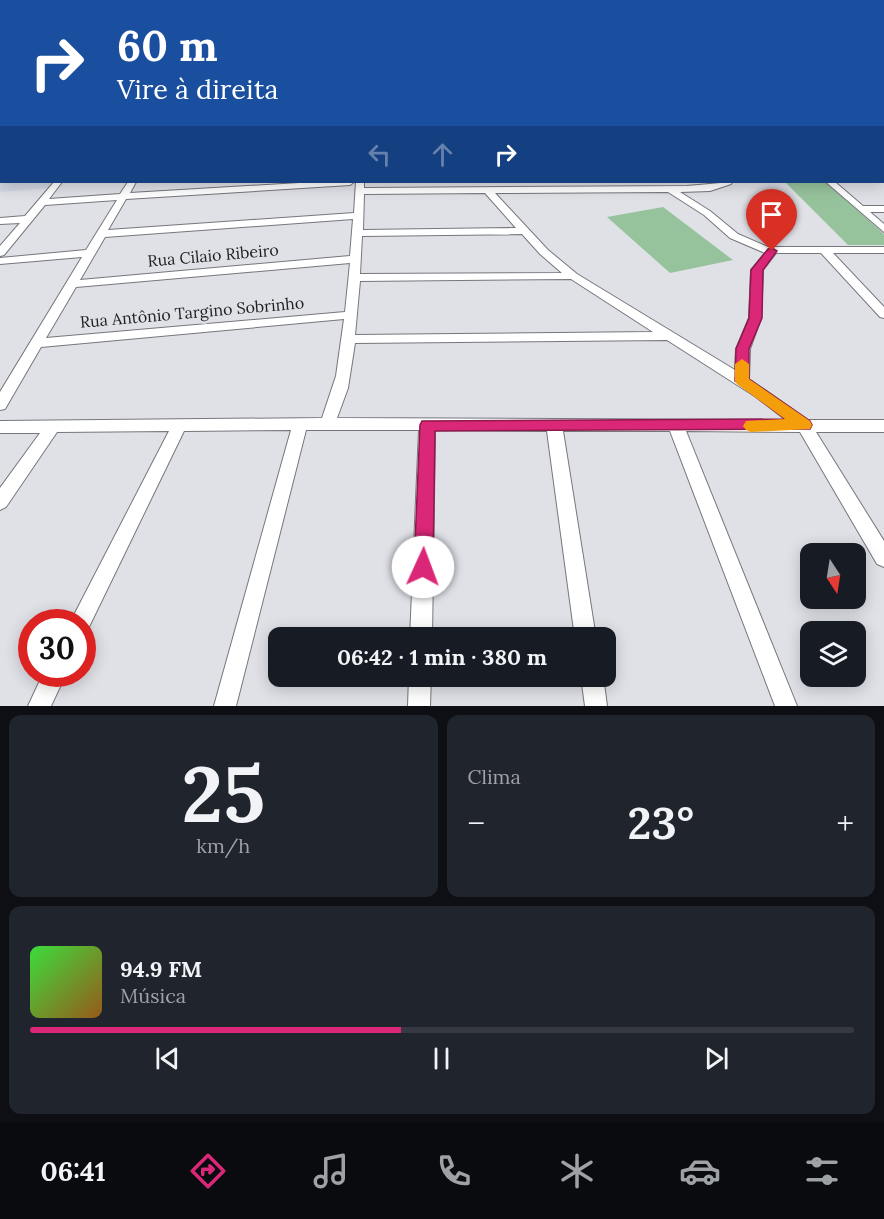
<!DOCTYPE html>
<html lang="pt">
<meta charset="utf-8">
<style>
body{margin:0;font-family:Lora,serif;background:#20242c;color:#f1f3f6;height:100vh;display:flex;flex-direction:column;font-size:22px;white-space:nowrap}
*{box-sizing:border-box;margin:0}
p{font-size:20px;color:#9ea1a6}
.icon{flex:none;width:33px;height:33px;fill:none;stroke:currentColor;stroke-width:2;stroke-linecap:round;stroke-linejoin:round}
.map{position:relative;height:706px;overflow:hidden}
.panel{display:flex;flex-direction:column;gap:9px;padding:9px;background:#0d0f14;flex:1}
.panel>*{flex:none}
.guide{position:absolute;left:0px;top:0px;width:885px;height:183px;box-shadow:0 3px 15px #0003;background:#1a4fa0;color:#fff;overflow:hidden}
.needle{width:39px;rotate:168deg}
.buttons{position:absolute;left:800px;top:543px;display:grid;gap:12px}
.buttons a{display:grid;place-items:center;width:66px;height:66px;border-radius:12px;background:#171b24;box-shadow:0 3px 15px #0003;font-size:30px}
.speed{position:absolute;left:18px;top:609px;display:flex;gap:12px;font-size:30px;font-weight:700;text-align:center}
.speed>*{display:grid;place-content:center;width:78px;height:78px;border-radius:50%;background:#171b24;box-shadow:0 3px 15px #0003;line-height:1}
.speed .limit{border:9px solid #d22;background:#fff;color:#111}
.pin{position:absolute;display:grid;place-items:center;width:51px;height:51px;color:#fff;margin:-62px -26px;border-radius:50% 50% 50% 0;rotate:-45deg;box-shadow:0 0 6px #0007}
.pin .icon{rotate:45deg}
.me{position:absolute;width:66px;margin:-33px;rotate:2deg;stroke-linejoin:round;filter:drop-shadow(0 0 4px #0008)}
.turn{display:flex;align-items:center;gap:21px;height:126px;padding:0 18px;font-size:27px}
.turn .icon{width:78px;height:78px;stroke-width:2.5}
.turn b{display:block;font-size:42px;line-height:51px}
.lanes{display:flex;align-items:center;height:57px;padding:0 18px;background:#0003;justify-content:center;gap:30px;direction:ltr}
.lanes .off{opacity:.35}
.big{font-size:45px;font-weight:700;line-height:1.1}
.panel .tile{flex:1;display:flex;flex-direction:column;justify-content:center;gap:9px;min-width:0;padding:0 21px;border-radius:12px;background:#20242c}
.panel .dial{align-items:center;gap:0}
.dial b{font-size:78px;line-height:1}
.song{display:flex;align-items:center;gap:18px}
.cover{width:72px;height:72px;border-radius:9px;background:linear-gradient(135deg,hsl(120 70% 55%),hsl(30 70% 35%))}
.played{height:6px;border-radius:3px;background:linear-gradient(90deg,#db2777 45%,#363941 45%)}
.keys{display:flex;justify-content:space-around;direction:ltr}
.heat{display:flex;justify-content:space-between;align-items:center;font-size:33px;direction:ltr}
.panel .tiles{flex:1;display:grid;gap:9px;grid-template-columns:1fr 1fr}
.tile:last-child{grid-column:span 2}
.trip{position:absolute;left:268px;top:627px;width:348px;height:60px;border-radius:12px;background:#171b24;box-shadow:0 3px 15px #0003;font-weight:700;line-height:60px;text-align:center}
.menu{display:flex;height:96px;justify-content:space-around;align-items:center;background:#090b0e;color:#9ea1a6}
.menu .icon{width:42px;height:42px}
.menu .selected{color:#db2777}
.menu b{font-size:27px;color:#f1f3f6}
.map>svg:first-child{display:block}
.built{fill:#d0d5e2}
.green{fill:#97c39c}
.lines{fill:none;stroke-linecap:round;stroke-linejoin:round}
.minor-casing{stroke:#75777c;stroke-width:2}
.minor{fill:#fff;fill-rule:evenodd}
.route{fill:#db2777;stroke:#8e194d;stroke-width:1.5}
.slow{fill:#f59e0b}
.labels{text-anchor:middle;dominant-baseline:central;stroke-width:5;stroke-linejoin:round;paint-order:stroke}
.street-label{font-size:16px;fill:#1e1f21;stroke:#dfe1e7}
</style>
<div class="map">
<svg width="884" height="706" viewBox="0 0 884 706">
<rect width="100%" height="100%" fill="#dfe1e7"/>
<path class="built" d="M1,167L2,182H54L48,188L0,192Z"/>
<path class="green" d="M786,183H827L884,234V245H848Z
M663,207L733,260L670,273L607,217Z"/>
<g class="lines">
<defs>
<path id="minor" d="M0,108H2L0,114Z
M0,145H2V149H0Z
M54,182H62L49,199L120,194L128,182H136L130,193L316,182H354L350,185L126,199L108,230L354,213L356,182H364V188L687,186L732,182L731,184L710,191L680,192L710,211L738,234L768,247H884V253H833L884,307V318L880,317L821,253H776L763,270L761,318L750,349L749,379L808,420H884V432H816L884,541V567L877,564L800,432L686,431L797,706H775L670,431H563L596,638H575L547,431L435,430L432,638H410L419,430H306L236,706H214L291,430L184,431L88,629L82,632V622H71L74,615L169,431L57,432L6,507L0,510V488L40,433H0V421L322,418L336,376L344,319L41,347L5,409L0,410V392L82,257L0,264V258L86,250L117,200L45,205L4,255L0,256V246L20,223L0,224V218L25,216ZM668,192L704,215L730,238L765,253L751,270L749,318L736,349L735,370L577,274L548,250L495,193ZM485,193L516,228L363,230L364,194ZM353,219L350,256L80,280L105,237ZM522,234L540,254L562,273L360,274L362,236ZM350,263L345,312L46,338L76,287ZM571,279L653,332L355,335L360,281ZM667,340L756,397L786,420L337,418L348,388L355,343Z
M826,182H835L863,206H884V212H870L884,224V232Z
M43,674H66L51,706H28Z
M409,676H431L430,706H408Z
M581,676H603L607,706H585Z"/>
</defs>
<use href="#minor" class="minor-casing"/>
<use href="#minor" class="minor"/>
</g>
<linearGradient id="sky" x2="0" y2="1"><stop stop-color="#71bfe9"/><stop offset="0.45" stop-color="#f1f2f4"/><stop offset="1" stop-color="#f1f2f4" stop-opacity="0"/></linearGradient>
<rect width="884" height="180" fill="url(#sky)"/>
<path class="route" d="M772,248L777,251L763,270L762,318L749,349V379L810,421L812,425L810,429L435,431L433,567L430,573L423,576L417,573L414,567L420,425L422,421L785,419L735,381L736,349L749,318L751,270L768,249Z"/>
<path class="slow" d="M742,359L749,364V379L810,421L812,425L810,429L751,432L746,430L743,426L746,421L785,419L737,384L735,381V364Z"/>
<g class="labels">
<g class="street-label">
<text transform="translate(213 255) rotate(-5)">Rua Cilaio Ribeiro</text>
<text transform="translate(192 312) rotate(-5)">Rua Antônio Targino Sobrinho</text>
</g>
</g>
</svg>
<div class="buttons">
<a><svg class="needle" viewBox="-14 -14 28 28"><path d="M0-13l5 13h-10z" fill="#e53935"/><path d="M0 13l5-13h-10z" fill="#9ea1a6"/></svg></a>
<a><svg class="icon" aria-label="layers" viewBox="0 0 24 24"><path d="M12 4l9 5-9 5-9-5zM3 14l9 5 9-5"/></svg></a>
</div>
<div class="speed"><div class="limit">30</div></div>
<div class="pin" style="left:772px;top:251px;background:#d93025"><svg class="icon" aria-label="arrive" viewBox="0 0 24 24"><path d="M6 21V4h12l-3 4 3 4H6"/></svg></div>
<svg class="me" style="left:423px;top:567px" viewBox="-20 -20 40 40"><circle r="19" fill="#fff"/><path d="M0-13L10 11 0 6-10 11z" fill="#db2777"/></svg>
<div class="trip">06:42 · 1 min · 380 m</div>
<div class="guide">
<div class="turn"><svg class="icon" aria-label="right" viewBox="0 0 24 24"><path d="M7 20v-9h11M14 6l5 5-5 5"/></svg><div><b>60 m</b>Vire à direita</div></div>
<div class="lanes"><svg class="icon off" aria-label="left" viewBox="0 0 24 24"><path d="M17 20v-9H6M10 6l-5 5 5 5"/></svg><svg class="icon off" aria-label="ahead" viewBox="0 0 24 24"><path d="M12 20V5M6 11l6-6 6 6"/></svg><svg class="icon" aria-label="right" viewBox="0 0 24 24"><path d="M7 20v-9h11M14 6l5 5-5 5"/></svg></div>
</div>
</div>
<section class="panel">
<div class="tiles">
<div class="tile dial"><b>25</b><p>km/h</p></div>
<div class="tile"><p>Clima</p>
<div class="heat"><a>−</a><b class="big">23°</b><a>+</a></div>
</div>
<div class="tile">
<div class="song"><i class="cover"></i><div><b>94.9 FM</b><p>Música</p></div></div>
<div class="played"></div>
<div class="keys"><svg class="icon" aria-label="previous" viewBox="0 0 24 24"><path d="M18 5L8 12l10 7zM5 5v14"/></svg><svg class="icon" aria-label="pause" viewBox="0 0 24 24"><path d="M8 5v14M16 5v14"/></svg><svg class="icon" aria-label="next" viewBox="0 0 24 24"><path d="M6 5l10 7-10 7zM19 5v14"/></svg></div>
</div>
</div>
</section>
<nav class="menu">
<b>06:41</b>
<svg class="icon selected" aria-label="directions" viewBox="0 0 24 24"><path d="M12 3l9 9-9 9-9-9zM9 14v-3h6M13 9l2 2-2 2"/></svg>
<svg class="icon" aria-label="music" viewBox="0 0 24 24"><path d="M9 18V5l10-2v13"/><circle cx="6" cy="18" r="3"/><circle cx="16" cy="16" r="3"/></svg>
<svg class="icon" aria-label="phone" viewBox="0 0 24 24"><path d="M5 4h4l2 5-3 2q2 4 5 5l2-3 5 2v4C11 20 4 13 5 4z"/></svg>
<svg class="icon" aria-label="climate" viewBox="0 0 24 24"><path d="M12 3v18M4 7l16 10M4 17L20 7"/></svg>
<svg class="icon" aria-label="car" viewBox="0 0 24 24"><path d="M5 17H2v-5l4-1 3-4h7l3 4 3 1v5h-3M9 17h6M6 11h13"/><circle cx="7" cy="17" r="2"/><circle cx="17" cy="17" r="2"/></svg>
<svg class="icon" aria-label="filters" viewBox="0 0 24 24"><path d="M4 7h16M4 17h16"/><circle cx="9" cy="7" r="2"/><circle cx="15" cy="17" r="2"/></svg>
</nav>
